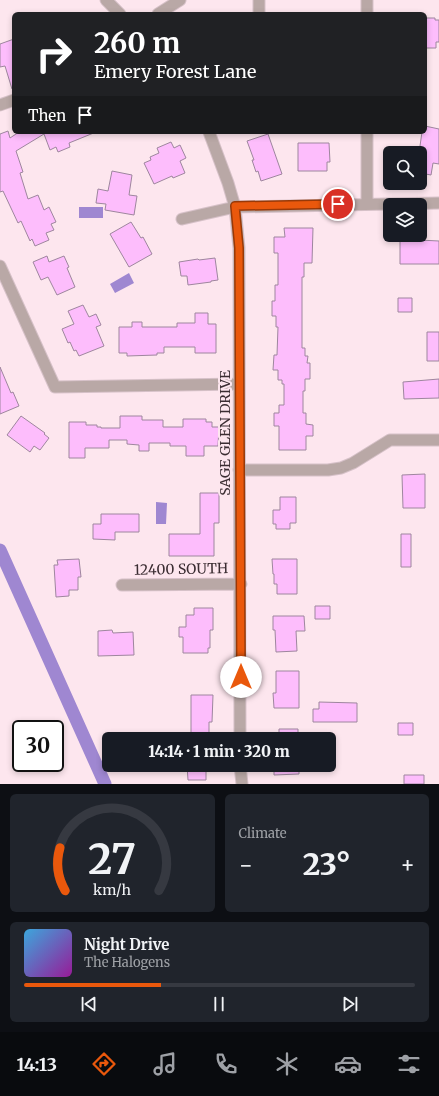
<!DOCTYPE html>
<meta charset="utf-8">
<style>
body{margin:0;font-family:Merriweather,serif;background:#20242c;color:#f1f3f6;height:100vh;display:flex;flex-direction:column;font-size:15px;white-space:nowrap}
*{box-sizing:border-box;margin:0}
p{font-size:13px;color:#9ea1a6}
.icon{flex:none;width:22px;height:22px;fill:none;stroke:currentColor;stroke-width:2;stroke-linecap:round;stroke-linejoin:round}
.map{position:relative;height:784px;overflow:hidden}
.drawer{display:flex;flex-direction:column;gap:10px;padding:10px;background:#0d0f14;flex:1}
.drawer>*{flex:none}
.top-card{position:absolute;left:12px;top:12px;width:415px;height:122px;border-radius:6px;box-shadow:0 2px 6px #0003;background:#202124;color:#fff;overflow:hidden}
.controls{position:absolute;left:383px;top:146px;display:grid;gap:8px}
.controls a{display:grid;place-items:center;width:44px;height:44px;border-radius:6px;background:#171b24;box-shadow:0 2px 6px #0003;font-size:20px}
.speed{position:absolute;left:12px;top:720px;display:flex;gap:8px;font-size:20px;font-weight:700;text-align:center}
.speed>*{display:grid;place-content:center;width:52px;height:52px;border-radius:50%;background:#171b24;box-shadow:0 2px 6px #0003;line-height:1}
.speed .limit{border:2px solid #111;border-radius:6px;background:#fff;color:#111}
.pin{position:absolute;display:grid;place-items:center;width:34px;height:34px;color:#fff;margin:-17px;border:2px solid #fff;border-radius:50%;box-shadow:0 1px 4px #0007}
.me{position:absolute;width:44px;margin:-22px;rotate:0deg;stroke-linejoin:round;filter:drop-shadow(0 0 3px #0008)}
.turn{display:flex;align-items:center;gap:14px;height:84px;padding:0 16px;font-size:18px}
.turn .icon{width:52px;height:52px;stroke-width:2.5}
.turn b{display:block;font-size:28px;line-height:34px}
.then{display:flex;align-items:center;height:38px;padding:0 16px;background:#0003;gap:8px;font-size:15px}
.big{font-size:30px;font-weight:800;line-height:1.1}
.drawer .widget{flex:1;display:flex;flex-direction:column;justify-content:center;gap:6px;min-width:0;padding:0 14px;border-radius:6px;background:#20242c}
.drawer .dial{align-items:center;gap:0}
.dial svg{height:104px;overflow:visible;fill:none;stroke:#363941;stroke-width:7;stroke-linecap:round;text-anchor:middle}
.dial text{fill:#f1f3f6;stroke:none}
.song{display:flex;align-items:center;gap:12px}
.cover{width:48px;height:48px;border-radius:6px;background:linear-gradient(135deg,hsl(200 70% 55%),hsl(300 70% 35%))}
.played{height:4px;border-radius:2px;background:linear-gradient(90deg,#ea580c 35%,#363941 35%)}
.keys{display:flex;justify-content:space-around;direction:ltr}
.heat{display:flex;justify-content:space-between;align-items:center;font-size:22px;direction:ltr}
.drawer .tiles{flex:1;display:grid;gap:10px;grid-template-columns:1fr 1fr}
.widget:last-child{grid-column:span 2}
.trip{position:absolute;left:102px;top:732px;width:234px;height:40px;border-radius:6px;background:#171b24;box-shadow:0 2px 6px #0003;font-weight:800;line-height:40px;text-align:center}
.tab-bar{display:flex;height:64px;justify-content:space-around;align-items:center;background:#090b0e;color:#9ea1a6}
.tab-bar .icon{width:28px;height:28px}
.tab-bar .on{color:#ea580c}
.tab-bar b{font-size:18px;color:#f1f3f6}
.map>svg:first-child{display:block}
.water{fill:#9f87d1}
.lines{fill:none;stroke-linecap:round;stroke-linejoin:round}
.canal{stroke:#9f87d1;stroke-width:13}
.building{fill:#fdbdfc;stroke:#9e869e}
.street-casing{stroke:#d6c1c8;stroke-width:13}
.street{stroke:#b9a8a6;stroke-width:11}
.route-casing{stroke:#983908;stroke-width:10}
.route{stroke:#ea580c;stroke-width:7}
.labels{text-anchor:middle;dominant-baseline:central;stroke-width:4;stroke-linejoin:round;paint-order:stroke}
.street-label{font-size:14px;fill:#3b2d32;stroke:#fde6ee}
</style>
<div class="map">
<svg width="439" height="784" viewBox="0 0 439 784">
<rect width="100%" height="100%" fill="#fde6ee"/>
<path class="water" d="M79,207H103V218H79Z
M129,273L134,283L115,293L110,284Z
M156,502L167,503L166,524H156Z"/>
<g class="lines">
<path class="canal" d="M0,550L105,784"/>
</g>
<path class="building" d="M425,18H435V20H439V42H436V48H425Z
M14,39V89H12L5,66L0,67V44Z
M425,126L439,129V164L433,163L431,175L420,173L419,153L422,132H425Z
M8,131L10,138L19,132H96L69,143L70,147L58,152L56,147L50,150L44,134L16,151L23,172L20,173L28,199L38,195L44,210L49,207L56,222L51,224L54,230L46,233L49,240L35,246L32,239L30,241L21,221L18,223L3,191L0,192V134Z
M268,134L282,174L261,181L258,171L256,172L252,160H254L247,141Z
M171,142L174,148L180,145L186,158L180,161L185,173L173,178L172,176L154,184L144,163L151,160L150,157L159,153L157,148Z
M298,143H329L330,162H327V171H298Z
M112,171L132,175L129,195L137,196L134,215L105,210L106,204L96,203L98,189L108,191Z
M131,222L141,238L143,237L152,254L129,267L110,234Z
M284,228H313L312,263H304V277H302V348H305V356H308L307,363H310V379H305V391H303V413H306V424L313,425V436H306V450H279V426H274V413H279V405H284V384H282V380H278V370H273L274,355H277L278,327H276V316H272V301H275V285H278V253H274V237H285Z
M400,238H419V240L439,241V264H400Z
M47,256L49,262L64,256L69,267L67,268L75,287L57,295L48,277L41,280L33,262Z
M215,258L218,280L211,281V282L188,285L187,276H181L179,262L198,259L199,260Z
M398,298H412V312H398Z
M83,305L89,317L96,314L101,325L96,327L104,346L79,356L76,350L74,351L70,342L68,343L62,329L74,324L68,311Z
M195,313H208V324H216V353H195V347H164V353H157V355L127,356V353H119V327H132V322H142V327H177V323H195Z
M427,332H439V361H427Z
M0,367L11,393L13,392L19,406L0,414Z
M439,379V398L404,399L403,382Z
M21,416L45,433L44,434L49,438L40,450L34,446L30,452L7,435Z
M120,416H142V420H163V427H183V419H206V422H212V427H219L218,446H204V456H186V446H170V443H149V451H139V445L127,444V440H109V448H85V458H69V422H86V425H97V427H101V428H120Z
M425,474V508H403L402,475Z
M200,493H219V523H214V556H169V534H200Z
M280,497H296V523H290V529H276V524H273V510H280Z
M101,514H139V532H115V540L93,539V524H101Z
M401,534H411V567H401Z
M79,559L81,577H78V590H69V596L56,597L54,565H58L57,560Z
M272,559H297V594H277V584H274V574H273Z
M315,606H330V619H315Z
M194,608H213V630H210V648H208V653H183V637H179V627H186V615H194Z
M273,616H304L305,631H296L297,651L276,652L275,630H273Z
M112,630L113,633L133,632L134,655L98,656V631Z
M276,671H299V708H274L273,693H276Z
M191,695H213L212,722H209V734H191Z
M319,702L357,703V722H313V709H319Z
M398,723H413V735H398Z
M279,729H298V739H279Z
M187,765H206V780H188Z
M274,765H299V774L274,775Z
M404,775H424V784H404Z"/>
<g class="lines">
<defs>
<path id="street" d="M106,0L120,14
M259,0V14
M158,14L180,0
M367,14V0
M0,105L14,100
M209,132L228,183L235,207L239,248L240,739
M367,204V132
M182,219L235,207L439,203
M0,266L55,387L239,384
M239,470H328L341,468L353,463L390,440H439
M122,585L241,584
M240,765L242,784"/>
</defs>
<use href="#street" class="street-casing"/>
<use href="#street" class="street"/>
</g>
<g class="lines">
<defs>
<path id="route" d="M241,677L239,248L235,206L338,204"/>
</defs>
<use href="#route" class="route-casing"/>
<use href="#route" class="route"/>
</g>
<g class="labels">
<g class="street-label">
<text transform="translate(225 433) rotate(-90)">SAGE GLEN DRIVE</text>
<text transform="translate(181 569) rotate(-1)">12400 SOUTH</text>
</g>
</g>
</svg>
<div class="controls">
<a><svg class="icon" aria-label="search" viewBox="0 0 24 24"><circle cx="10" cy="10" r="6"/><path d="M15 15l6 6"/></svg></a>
<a><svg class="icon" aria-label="layers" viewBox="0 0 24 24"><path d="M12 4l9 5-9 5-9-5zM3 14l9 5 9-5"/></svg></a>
</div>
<div class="speed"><div class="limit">30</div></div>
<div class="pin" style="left:338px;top:204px;background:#d93025"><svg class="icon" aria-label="arrive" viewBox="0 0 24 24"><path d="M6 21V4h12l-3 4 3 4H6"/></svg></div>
<svg class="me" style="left:241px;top:677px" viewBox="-20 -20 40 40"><circle r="19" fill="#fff"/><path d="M0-13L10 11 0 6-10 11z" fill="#ea580c"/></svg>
<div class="trip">14:14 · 1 min · 320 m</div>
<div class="top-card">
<div class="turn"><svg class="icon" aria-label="right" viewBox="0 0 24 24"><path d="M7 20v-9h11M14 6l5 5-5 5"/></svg><div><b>260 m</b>Emery Forest Lane</div></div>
<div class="then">Then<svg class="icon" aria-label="arrive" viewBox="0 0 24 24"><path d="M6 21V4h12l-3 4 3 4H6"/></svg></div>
</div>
</div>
<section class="drawer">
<div class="tiles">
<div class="widget dial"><svg viewBox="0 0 100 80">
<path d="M14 69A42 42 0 1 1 86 69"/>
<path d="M14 69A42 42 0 0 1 10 36" stroke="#ea580c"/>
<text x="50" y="56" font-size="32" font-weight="700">27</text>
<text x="50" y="72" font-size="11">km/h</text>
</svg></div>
<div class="widget"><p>Climate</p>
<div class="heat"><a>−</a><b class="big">23°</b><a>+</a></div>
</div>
<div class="widget">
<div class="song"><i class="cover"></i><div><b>Night Drive</b><p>The Halogens</p></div></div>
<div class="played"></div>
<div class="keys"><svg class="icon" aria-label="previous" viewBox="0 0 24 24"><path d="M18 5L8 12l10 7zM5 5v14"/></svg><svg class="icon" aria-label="pause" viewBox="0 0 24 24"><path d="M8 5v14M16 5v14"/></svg><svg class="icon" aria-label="next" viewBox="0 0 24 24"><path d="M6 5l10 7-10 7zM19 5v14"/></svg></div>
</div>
</div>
</section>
<nav class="tab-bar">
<b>14:13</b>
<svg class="icon on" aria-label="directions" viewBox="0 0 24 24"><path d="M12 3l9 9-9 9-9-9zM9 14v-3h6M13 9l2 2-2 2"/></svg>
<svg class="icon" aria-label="music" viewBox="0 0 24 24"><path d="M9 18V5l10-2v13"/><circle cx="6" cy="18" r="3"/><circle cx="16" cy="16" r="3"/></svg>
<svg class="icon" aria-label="phone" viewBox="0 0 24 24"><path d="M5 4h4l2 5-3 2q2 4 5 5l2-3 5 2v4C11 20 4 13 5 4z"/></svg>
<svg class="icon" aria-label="climate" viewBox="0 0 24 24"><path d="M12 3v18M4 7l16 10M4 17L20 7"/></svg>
<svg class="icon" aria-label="car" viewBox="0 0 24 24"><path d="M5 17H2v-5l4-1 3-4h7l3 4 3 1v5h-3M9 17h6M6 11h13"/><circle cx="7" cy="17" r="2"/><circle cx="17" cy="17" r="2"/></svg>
<svg class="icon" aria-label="filters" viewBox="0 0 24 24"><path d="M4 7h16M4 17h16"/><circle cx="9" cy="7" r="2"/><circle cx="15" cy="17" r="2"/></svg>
</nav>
